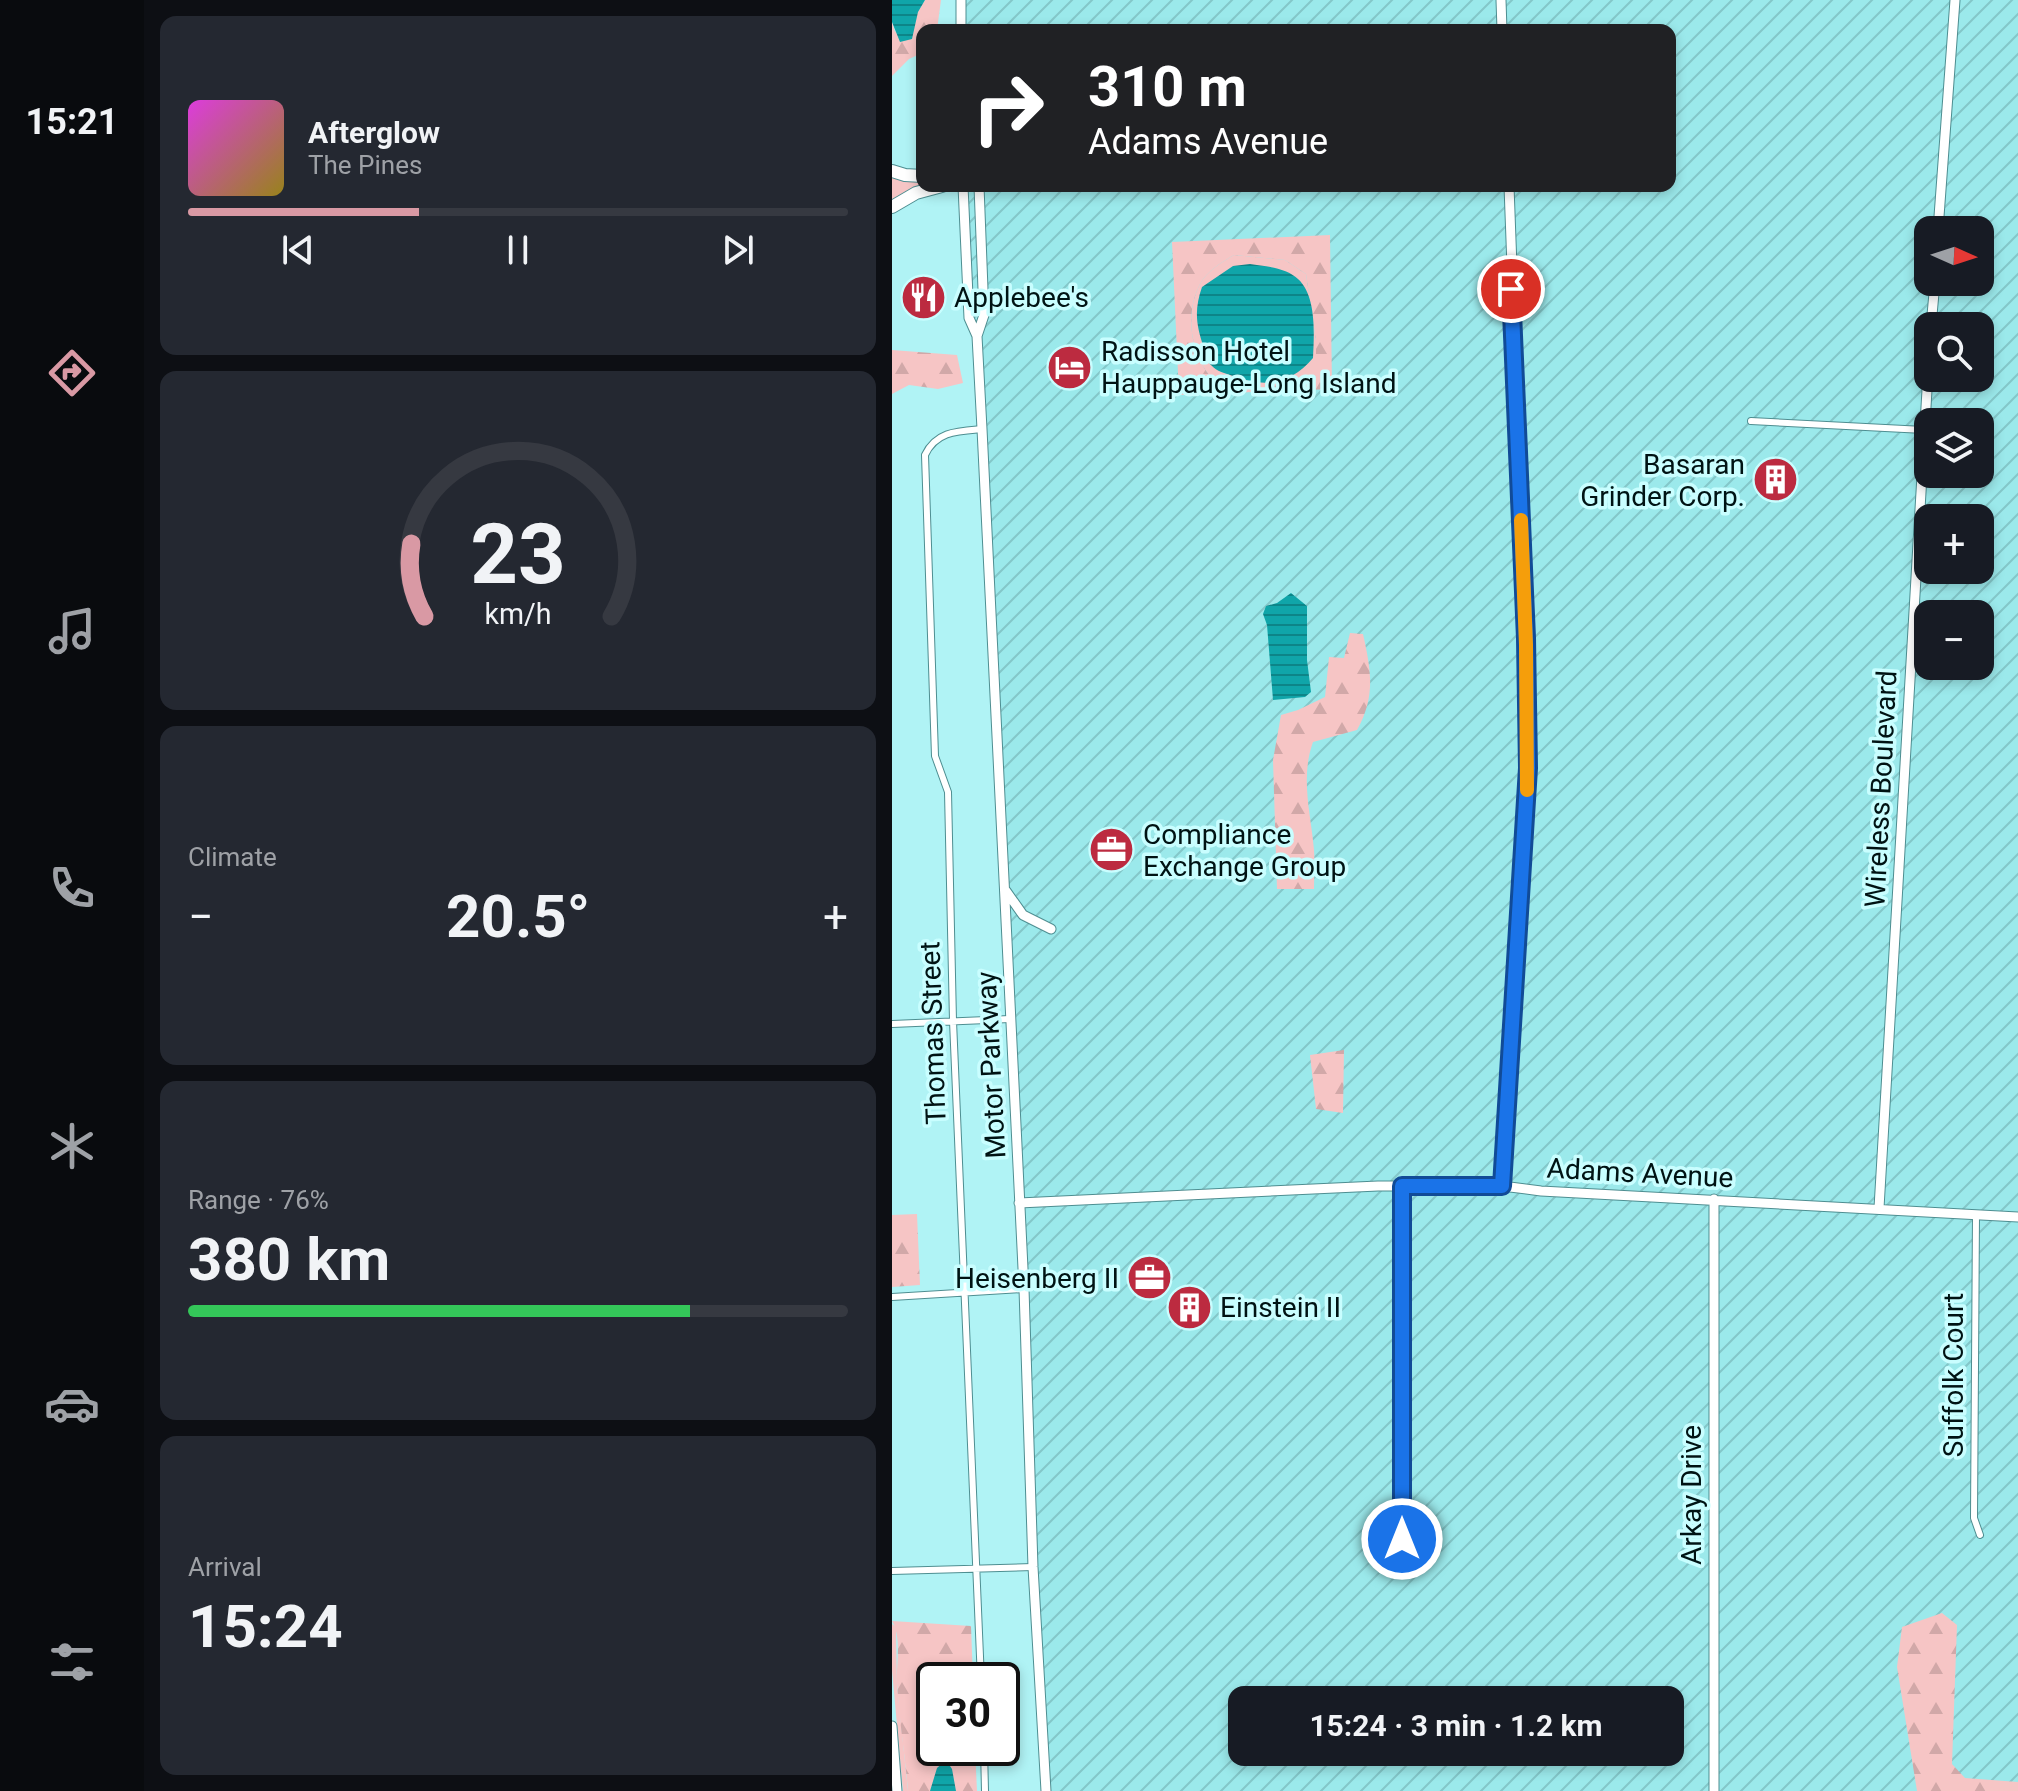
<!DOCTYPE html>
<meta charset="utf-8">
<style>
body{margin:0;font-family:Roboto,sans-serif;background:#242831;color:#f1f3f6;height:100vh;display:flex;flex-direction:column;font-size:30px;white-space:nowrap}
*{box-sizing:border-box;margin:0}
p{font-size:26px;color:#9ea1a6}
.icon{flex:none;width:44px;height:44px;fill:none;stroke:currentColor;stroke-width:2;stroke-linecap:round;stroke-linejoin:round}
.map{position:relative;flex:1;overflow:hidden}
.sheet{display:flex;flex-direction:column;gap:16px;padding:16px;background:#0d0f14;width:748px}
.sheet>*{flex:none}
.guide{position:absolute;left:24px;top:24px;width:760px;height:168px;border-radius:16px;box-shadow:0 4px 12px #0003;background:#202124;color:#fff;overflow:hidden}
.needle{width:52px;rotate:93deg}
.buttons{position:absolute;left:1022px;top:216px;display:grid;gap:16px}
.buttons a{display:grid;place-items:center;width:80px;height:80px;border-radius:16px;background:#171b24;box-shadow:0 4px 12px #0003;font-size:40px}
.speed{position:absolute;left:24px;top:1662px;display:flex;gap:16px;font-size:40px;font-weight:700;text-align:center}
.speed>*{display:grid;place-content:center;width:104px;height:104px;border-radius:50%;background:#171b24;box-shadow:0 4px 12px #0003;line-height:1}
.speed .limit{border:4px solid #111;border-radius:12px;background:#fff;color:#111}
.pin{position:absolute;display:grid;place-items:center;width:68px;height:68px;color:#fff;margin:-34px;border:4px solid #fff;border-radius:50%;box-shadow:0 2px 8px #0007}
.me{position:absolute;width:88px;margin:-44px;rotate:0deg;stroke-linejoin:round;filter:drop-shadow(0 0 6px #0008)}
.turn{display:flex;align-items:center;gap:28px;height:168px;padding:0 40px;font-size:36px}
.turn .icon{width:104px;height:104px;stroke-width:2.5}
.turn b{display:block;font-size:56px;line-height:68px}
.big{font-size:60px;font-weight:700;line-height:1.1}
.sheet .card{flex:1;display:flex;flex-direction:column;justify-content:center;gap:12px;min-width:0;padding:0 28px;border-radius:16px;background:#242831}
.sheet .dial{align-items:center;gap:0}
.dial svg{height:208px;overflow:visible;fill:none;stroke:#363941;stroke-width:7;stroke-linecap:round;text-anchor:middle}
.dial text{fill:#f1f3f6;stroke:none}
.song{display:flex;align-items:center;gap:24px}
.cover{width:96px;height:96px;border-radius:12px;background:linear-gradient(135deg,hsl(300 70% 55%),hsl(50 70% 35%))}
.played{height:8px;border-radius:4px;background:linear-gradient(90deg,#d999a4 35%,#363941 35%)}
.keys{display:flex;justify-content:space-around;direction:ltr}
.heat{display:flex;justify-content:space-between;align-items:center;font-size:44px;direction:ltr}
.charge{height:12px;border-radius:6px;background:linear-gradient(90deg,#34c759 76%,#363941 0)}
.trip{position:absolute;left:336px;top:1686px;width:456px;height:80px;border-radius:16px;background:#171b24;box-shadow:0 4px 12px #0003;font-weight:700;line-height:80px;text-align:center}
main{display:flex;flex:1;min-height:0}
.dock{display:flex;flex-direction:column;width:144px;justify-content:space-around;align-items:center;background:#090b0e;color:#9ea1a6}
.dock .icon{width:56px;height:56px}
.dock .selected{color:#d999a4}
.dock b{font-size:36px;color:#f1f3f6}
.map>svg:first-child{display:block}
.industrial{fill:url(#industrial-furrows);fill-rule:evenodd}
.grass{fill:#f6c5c5}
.forest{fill:url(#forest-firs);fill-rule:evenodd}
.water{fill:url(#water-rules)}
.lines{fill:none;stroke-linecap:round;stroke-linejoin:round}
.street-casing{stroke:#4e8e91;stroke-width:8}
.secondary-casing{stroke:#4e8e91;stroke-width:11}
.highway-casing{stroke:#4e8e91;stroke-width:14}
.street{stroke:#fff;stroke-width:6}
.secondary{stroke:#fff;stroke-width:9}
.highway{stroke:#fff;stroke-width:12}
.route-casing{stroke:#114b97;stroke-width:20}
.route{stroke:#1a73e8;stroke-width:14}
.slow{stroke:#f59e0b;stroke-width:14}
.labels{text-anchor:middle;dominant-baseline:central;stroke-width:7;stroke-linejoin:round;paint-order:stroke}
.poi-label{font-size:28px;fill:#001314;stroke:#c9feff;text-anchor:start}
.street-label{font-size:28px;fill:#001314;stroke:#c9feff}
</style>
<main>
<nav class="dock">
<b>15:21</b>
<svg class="icon selected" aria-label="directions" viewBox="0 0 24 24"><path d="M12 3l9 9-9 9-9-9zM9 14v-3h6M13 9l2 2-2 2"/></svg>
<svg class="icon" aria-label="music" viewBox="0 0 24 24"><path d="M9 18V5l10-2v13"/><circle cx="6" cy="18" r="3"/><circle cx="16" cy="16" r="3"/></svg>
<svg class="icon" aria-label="phone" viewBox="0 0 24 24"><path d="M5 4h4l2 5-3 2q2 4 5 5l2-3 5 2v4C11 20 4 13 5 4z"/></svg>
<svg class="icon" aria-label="climate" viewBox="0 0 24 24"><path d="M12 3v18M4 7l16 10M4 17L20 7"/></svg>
<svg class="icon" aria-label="car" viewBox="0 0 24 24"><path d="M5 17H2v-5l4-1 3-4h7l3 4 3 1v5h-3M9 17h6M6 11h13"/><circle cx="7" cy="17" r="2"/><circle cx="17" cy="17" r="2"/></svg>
<svg class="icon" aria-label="filters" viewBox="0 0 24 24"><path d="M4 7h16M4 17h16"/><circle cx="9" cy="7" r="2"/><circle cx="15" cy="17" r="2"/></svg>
</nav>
<section class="sheet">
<div class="card">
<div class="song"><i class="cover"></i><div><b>Afterglow</b><p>The Pines</p></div></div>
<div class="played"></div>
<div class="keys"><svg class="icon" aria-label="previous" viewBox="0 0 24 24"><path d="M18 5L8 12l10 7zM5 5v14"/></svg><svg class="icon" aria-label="pause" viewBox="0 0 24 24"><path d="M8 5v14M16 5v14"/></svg><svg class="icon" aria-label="next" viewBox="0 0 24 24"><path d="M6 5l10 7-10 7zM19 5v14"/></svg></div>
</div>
<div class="card dial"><svg viewBox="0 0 100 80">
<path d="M14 69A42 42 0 1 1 86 69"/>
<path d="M14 69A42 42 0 0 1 9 41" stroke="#d999a4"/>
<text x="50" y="56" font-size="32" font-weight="700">23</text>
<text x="50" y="72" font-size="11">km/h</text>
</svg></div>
<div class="card"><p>Climate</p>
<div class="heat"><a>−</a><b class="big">20.5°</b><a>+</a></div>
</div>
<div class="card"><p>Range · 76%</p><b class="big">380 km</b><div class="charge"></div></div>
<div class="card"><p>Arrival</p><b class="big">15:24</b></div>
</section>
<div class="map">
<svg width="1126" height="1791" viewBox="0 0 1126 1791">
<defs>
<pattern id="industrial-furrows" width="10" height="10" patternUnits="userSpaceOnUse" patternTransform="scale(2)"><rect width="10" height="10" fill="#9be9eb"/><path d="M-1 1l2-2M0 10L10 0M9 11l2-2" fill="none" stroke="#84c7c9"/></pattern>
<pattern id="forest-firs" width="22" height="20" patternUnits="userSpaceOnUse" patternTransform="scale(2)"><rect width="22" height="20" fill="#f6c5c5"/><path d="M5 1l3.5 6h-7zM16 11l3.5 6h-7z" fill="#d1a8a8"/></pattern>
<pattern id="water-rules" width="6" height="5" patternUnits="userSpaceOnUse" patternTransform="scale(2)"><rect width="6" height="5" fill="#10a5a9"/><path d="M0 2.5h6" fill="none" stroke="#0d8588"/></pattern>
</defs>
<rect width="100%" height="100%" fill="#b0f3f5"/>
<path class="industrial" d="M66,0H1126V1791H153L85,336L74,268L72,186H778V30H67ZM1036,230H1088V282H1036ZM1036,326H1088V378H1036ZM1036,422H1088V474H1036ZM1036,518H1088V570H1036ZM1036,614H1088V666H1036ZM350,1700H778V1752H350Z"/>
<path class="grass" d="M0,178L28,181L30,185L0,201Z
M342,255L393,260L414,274L424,341V377L419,383H396L374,388H315L317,375C298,350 293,313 308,284C315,271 330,262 342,255Z
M0,1624L4,1627L5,1685L16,1791H11L0,1670Z"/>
<path class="forest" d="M33,0H49L45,30H30V53L17,59L0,76V22L3,32L26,11Z
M438,235L440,389L287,395L280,242ZM342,255L393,260L414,274L424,341V377L419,383H396L374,388L315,387L317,375C298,350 293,313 308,284C315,271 330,262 342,255Z
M0,350L65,355L71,383L46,389L17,385L0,394Z
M458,633L471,634C479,670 484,696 465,730L421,742C408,778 419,814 422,850C423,863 422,876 422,889H385L381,760L389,715L406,710L433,697L437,657L452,658Z
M452,1050L451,1113L424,1109L418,1055Z
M25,1214L28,1285L0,1287V1215Z
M1050,1613L1065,1625L1060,1764L1073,1778L1126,1782V1791H1025L1005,1667L1010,1627Z
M0,1621L79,1626L81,1680H42V1748H83L85,1791H16C13,1755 7,1719 5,1683C4,1663 10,1638 0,1621Z"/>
<path class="water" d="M0,0H33L26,12L20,39L8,42L0,22Z
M358,264C373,266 395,268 406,279C425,296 422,336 421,358C398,385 372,388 341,376C333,373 325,372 319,365C314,361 314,355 312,348C304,325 302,310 310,287L341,266Z
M399,593L415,606V660L419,692L413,697L381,700L375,625L371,614L374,606L385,603Z
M54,1760L60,1769L64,1791H38L45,1768Z"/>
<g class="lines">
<defs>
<path id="street" d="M859,421L1032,430
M0,1024L118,1019
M510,1186V1561
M1084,1214L1082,1518L1088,1535
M0,1297L132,1289
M0,1571L141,1567
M89,1680L61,1021L56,792L43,756L33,455C44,431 66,431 90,429
M92,1748L93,1791"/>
<path id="secondary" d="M609,0L610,30
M69,30V0
M71,186L77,318L85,336L90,429L132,1289L141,1567L154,1791
M1046,230L1063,0
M1039,326L1043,282
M85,336L92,315L87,186
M114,891L131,915L159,929
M610,1186L636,768L634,645L617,186
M127,1203L486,1186H610L649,1191L1126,1217
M987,1208L1036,373
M0,1726L5,1791
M822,1791V1199"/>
<path id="highway" d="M0,171L13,175L30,176
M0,207L24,193L50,186"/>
</defs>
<use href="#street" class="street-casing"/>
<use href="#secondary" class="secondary-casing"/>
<use href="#highway" class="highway-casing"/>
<use href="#street" class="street"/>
<use href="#secondary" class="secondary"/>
<use href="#highway" class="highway"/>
</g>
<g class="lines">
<defs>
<path id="route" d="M510,1539V1186H610L636,768L634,638L619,289"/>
</defs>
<use href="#route" class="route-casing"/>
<use href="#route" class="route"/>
<path class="slow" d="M629,520L634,645L635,790"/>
</g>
<defs>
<symbol id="restaurant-disc" viewBox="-11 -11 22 22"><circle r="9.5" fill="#bc2b40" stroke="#c9feff"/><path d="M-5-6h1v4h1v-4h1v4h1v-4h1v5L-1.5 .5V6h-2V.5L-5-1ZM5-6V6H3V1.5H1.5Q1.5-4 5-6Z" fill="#fff"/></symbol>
<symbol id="hotel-disc" viewBox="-11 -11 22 22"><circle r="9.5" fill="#bc2b40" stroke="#c9feff"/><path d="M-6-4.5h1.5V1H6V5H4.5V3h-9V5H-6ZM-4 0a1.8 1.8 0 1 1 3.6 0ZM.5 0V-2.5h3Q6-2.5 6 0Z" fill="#fff"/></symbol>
<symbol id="building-disc" viewBox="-11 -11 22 22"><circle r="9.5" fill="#bc2b40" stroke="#c9feff"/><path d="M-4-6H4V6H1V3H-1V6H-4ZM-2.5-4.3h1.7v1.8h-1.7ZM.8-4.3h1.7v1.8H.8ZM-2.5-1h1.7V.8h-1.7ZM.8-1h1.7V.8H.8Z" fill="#fff"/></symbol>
<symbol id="office-disc" viewBox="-11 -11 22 22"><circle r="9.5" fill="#bc2b40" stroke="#c9feff"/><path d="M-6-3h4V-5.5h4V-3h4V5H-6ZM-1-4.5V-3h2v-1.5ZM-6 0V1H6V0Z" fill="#fff"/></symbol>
</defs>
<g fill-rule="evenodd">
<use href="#restaurant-disc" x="6" y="272" width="51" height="51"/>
<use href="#hotel-disc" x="152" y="342" width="51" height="51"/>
<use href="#building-disc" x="858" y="454" width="51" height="51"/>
<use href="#office-disc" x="194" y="824" width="51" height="51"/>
<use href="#office-disc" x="232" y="1252" width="51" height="51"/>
<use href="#building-disc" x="272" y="1282" width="51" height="51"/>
</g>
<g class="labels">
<g class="poi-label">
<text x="62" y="297">Applebee's</text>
<text x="209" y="351">Radisson Hotel<tspan x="209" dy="32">Hauppauge-Long Island</tspan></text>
<text x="853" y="464" text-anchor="end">Basaran<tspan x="853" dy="32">Grinder Corp.</tspan></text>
<text x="251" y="834">Compliance<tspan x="251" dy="32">Exchange Group</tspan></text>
<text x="227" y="1278" text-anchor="end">Heisenberg II</text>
<text x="328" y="1307">Einstein II</text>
</g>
<g class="street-label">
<text transform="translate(989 789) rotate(-87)">Wireless Boulevard</text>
<text transform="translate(41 1033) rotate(-92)">Thomas Street</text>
<text transform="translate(99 1065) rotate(-93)">Motor Parkway</text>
<text transform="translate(748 1173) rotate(3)">Adams Avenue</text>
<text transform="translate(1061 1375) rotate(-90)">Suffolk Court</text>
<text transform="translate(799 1495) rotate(-90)">Arkay Drive</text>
</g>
</g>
</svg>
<div class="buttons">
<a><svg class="needle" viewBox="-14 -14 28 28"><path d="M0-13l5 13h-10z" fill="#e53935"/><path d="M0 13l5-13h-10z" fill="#9ea1a6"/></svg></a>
<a><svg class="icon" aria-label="search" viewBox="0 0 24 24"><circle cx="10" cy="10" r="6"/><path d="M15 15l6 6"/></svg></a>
<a><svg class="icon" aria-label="layers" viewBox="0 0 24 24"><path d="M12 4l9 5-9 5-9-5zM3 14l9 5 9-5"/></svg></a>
<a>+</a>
<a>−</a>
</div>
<div class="speed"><div class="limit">30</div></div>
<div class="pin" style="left:619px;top:289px;background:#d93025"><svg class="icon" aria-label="arrive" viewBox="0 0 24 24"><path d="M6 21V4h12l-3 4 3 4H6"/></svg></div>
<svg class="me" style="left:510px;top:1539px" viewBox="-20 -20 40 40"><circle r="17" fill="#1a73e8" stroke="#fff" stroke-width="3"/><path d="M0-11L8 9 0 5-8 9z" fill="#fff"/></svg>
<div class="trip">15:24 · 3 min · 1.2 km</div>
<div class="guide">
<div class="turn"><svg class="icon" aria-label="right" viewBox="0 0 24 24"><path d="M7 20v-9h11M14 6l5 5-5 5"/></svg><div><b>310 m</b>Adams Avenue</div></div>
</div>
</div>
</main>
